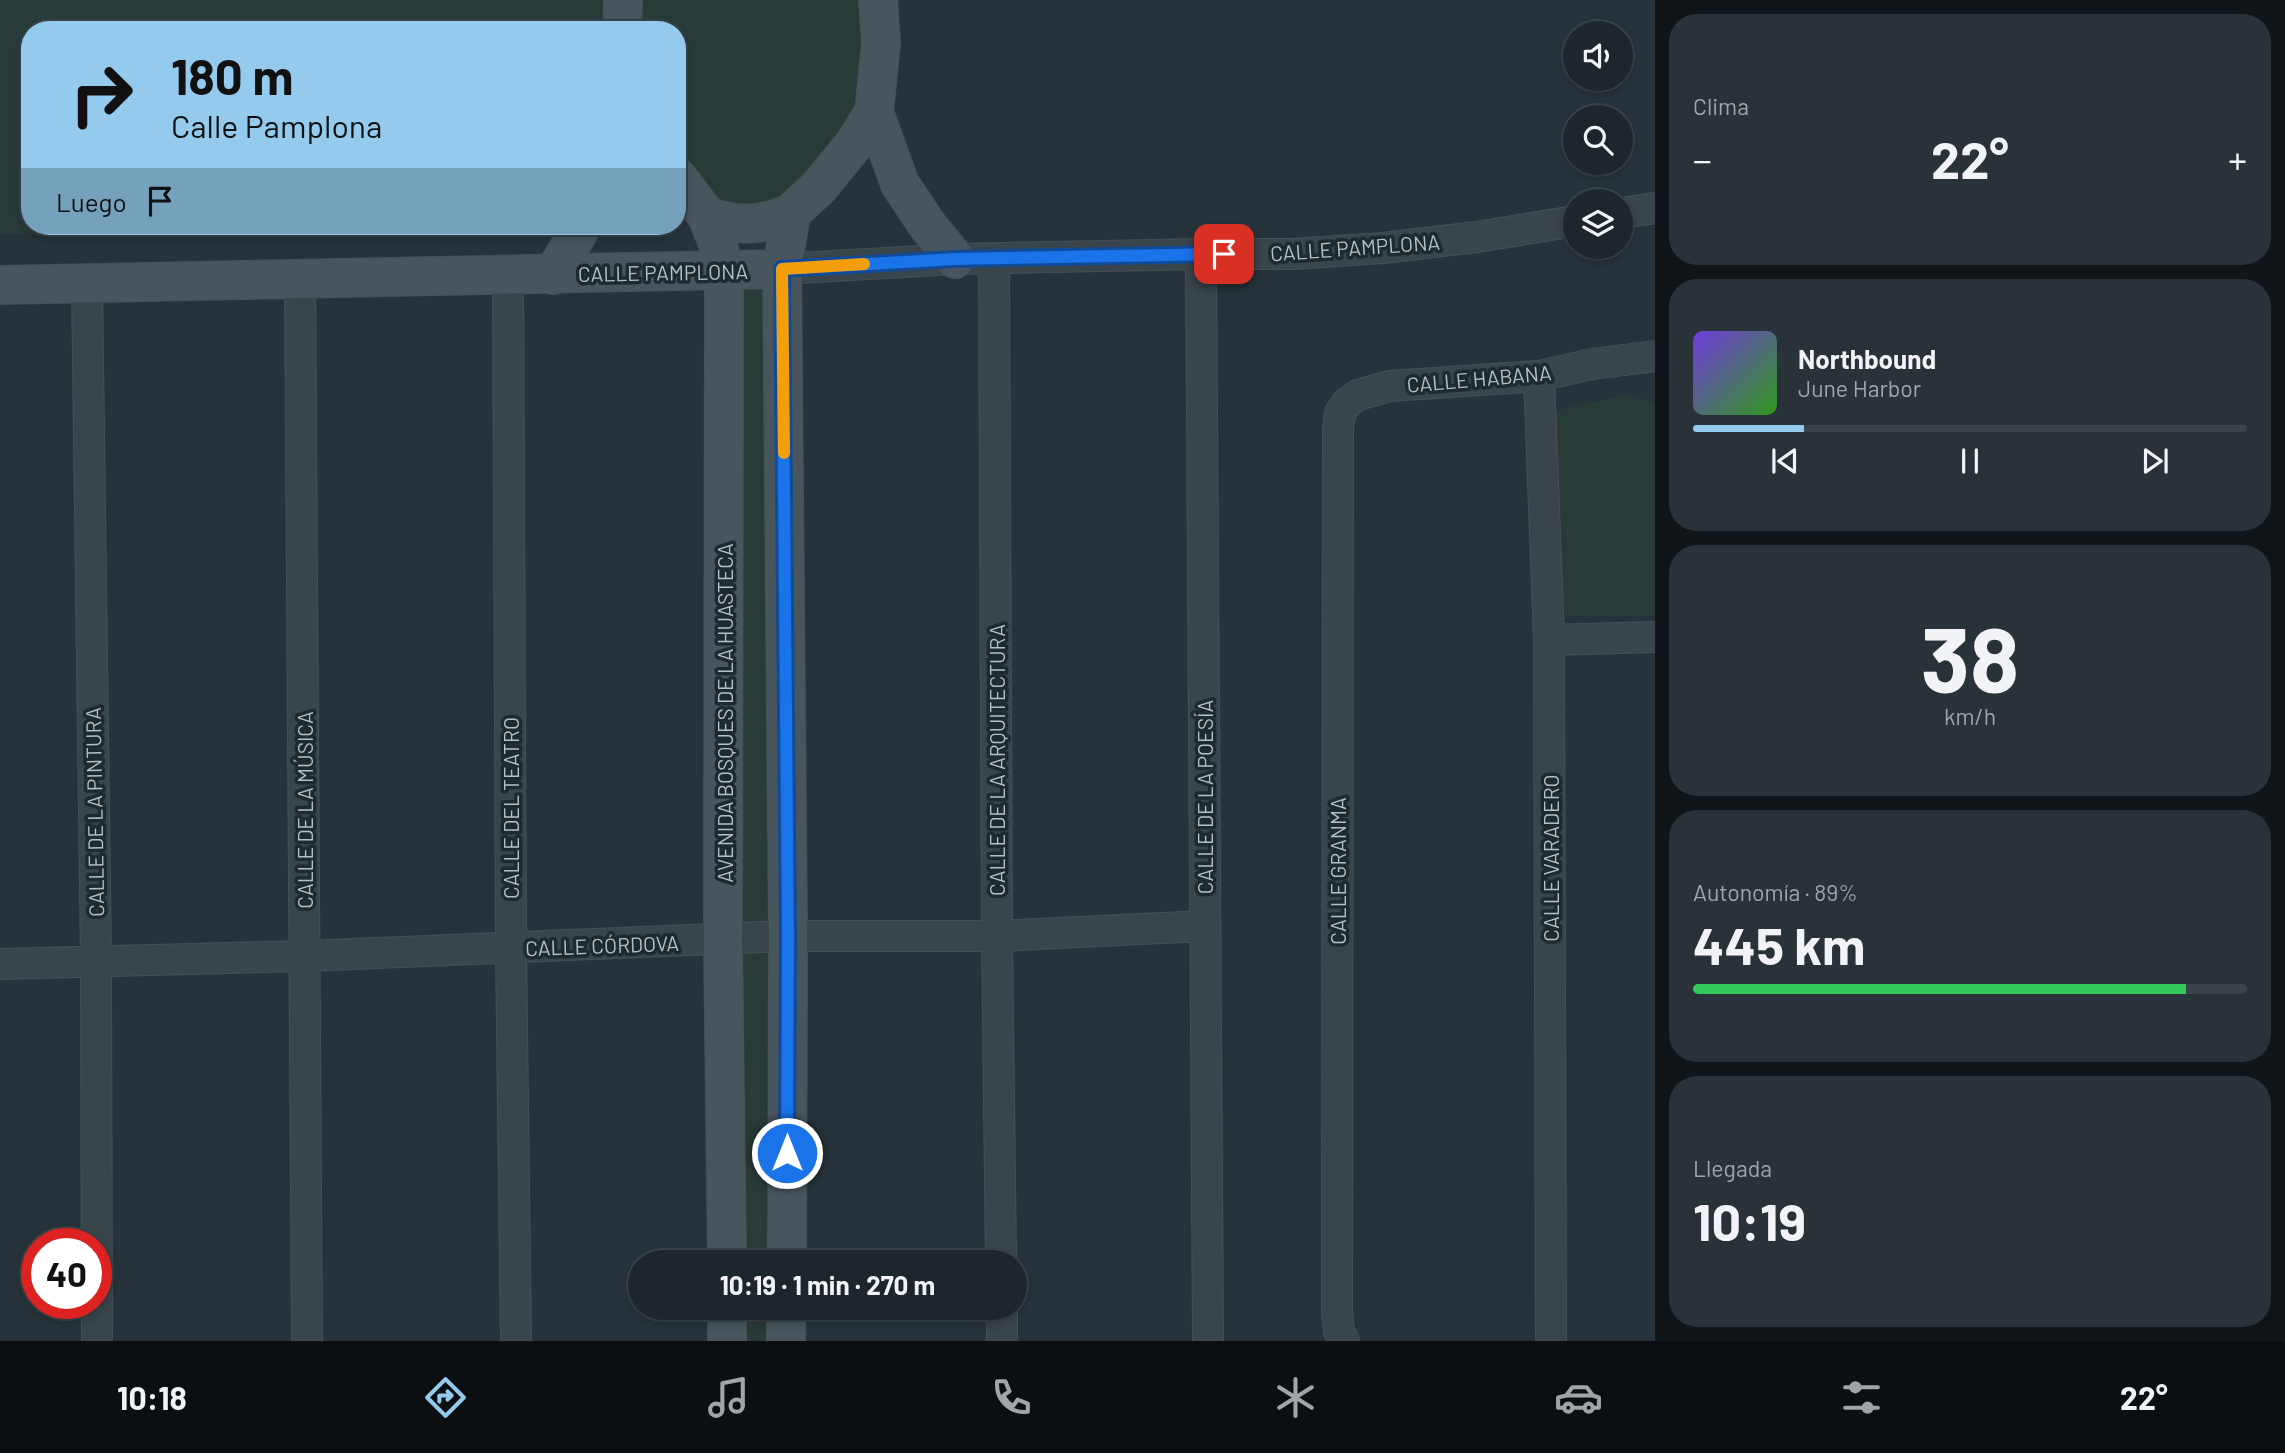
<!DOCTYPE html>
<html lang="es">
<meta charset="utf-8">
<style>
body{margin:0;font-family:Barlow,sans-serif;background:#293238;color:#f1f3f6;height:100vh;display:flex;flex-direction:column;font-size:26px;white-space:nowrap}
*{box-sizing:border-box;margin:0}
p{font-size:23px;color:#a0a5a9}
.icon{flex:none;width:38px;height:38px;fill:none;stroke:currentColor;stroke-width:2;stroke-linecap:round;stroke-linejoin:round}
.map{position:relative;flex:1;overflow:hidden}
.panel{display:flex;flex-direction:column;gap:14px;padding:14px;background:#0f1518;width:630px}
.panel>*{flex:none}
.hud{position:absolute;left:21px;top:21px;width:665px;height:214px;border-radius:28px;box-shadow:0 4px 10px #0003,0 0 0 2px #3a4348;background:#93caed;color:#111;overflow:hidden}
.fabs{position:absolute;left:1563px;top:21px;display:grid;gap:14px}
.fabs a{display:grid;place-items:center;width:70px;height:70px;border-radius:50%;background:#1c262c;box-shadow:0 4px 10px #0003,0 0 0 2px #3a4348;font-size:35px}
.speed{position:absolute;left:21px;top:1228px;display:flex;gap:14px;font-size:35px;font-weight:700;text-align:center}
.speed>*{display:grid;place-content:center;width:91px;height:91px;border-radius:50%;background:#1c262c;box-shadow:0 4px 10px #0003,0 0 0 2px #3a4348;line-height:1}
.speed .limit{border:10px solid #d22;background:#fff;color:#111}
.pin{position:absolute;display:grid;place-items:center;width:60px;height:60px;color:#fff;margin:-30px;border-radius:14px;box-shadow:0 4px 10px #0006}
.me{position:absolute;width:77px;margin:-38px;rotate:0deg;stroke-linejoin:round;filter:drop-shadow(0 0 5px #0008)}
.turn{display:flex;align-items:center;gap:24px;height:147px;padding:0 35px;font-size:32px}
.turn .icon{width:91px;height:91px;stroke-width:2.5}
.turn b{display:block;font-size:49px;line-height:60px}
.then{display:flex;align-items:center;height:66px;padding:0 35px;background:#0003;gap:14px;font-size:26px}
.big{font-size:52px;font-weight:700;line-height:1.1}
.panel .widget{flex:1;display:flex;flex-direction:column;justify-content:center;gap:10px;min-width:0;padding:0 24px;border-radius:28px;background:#293238}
.panel .dial{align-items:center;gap:0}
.dial b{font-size:91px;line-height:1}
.song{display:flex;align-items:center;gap:21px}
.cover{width:84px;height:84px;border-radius:10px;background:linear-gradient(135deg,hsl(260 70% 55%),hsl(110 70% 35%))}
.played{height:7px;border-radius:4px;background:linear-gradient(90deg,#93caed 20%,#3a4348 20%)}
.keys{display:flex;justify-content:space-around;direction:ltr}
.heat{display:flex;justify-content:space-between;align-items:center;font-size:38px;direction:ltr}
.charge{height:10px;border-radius:5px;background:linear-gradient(90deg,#34c759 89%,#3a4348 0)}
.trip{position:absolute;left:628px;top:1250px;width:399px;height:70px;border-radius:35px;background:#1c262c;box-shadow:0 4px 10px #0003,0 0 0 2px #3a4348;font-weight:700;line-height:70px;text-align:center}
.dock{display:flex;height:112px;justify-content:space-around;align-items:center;background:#0b0f12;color:#a0a5a9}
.dock .icon{width:49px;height:49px}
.dock .current{color:#93caed}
.dock b{font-size:32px;color:#f1f3f6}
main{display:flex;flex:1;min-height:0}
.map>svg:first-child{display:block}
.green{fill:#283b39}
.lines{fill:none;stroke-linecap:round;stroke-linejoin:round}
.street-casing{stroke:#455057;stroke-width:32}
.secondary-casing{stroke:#455057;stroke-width:40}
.street{stroke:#39444b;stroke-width:30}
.secondary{stroke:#48555d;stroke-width:38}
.route-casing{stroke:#114b97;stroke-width:18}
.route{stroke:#1a73e8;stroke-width:12}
.slow{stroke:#f59e0b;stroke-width:12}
.labels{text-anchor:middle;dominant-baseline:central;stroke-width:7;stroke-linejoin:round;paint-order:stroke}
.street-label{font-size:21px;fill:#b5bfc6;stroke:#1e2930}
</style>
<main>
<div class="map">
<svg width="1655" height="1341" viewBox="0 0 1655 1341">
<rect width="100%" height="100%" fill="#26333a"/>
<path class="green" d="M0,0H605L599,30H30V226H389L0,234Z
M630,0H870L857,140L800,205L729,222L677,150V30H625Z
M800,272L803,1262H713L724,277Z
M1628,394L1655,403V616H1555L1549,412Z
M713,1307H803V1341H713Z"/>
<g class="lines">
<defs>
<path id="street" d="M1620,213L1655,208
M1201,254L1208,1341
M994,259L997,936L1001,1262
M782,269L955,259L1201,254H1293L1383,248L1477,237L1575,221
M508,276L511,948L516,1341
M300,278L307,1341
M87,283L96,962L97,1341
M1539,376L1549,640L1551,1341
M1549,640L1655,637
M0,964L305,956L788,936H997L1204,926
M1002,1307V1341
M1344,1341L1339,1331L1337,1312L1338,428L1340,413L1347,403L1358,395L1390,386L1539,376L1592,364L1655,356"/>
<path id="secondary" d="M622,30L623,0
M874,112L900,184L928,226L955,259
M677,177L707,216L717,241L724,270L723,940L727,1262
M707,216C737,227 762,226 791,213
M553,275L582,226
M0,285L782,269
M787,1262L788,936L782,269L791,213L819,187L855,143L874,112L881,43L878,0
M727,1307V1341
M786,1341V1307"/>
</defs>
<use href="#street" class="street-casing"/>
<use href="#secondary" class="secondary-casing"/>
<use href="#street" class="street"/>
<use href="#secondary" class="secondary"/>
</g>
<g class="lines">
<defs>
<path id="route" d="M787,1153L788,936L782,269L955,259L1224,254"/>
</defs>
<use href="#route" class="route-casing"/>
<use href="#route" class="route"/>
<path class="slow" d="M784,453L782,269L864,264"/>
</g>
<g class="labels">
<g class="street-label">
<text transform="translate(1355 247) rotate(-4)">CALLE PAMPLONA</text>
<text transform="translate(663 272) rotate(-1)">CALLE PAMPLONA</text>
<text transform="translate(1479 378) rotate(-5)">CALLE HABANA</text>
<text transform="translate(724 713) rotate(-90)">AVENIDA BOSQUES DE LA HUASTECA</text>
<text transform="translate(996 760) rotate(-90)">CALLE DE LA ARQUITECTURA</text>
<text transform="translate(1204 797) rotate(-90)">CALLE DE LA POESÍA</text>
<text transform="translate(510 808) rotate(-90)">CALLE DEL TEATRO</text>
<text transform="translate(304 810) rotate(-90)">CALLE DE LA MÚSICA</text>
<text transform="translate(94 812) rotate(-91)">CALLE DE LA PINTURA</text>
<text transform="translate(1550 858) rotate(-90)">CALLE VARADERO</text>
<text transform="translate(1337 871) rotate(-90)">CALLE GRANMA</text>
<text transform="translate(602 945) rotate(-2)">CALLE CÓRDOVA</text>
</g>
</g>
</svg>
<div class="fabs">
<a><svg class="icon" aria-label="sound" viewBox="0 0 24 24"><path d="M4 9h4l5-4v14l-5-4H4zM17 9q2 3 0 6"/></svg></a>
<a><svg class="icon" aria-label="search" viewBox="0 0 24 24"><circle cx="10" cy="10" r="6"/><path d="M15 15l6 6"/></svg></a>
<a><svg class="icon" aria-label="layers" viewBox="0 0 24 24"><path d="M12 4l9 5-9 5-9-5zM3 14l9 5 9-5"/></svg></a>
</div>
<div class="speed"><div class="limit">40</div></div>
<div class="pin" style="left:1224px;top:254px;background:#d93025"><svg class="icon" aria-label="arrive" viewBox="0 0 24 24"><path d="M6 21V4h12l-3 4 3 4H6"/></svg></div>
<svg class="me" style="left:787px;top:1153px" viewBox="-20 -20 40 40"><circle r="17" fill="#1a73e8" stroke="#fff" stroke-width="3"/><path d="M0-11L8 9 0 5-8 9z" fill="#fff"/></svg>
<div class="trip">10:19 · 1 min · 270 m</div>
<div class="hud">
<div class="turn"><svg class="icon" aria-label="right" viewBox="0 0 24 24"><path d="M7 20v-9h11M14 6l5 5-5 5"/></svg><div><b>180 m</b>Calle Pamplona</div></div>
<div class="then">Luego<svg class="icon" aria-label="arrive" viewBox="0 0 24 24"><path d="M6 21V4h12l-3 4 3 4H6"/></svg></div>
</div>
</div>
<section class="panel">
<div class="widget"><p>Clima</p>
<div class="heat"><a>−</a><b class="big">22°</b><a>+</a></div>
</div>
<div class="widget">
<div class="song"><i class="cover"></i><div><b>Northbound</b><p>June Harbor</p></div></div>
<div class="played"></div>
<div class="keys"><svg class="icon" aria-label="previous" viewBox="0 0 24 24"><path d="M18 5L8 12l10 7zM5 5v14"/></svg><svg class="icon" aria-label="pause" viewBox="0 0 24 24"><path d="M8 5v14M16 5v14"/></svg><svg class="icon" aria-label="next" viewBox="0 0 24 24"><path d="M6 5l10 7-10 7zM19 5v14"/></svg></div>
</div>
<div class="widget dial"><b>38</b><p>km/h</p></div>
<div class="widget"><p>Autonomía · 89%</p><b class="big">445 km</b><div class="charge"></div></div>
<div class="widget"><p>Llegada</p><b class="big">10:19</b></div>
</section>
</main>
<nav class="dock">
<b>10:18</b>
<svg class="icon current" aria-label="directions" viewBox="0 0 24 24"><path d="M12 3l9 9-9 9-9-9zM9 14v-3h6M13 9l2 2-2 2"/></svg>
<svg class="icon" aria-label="music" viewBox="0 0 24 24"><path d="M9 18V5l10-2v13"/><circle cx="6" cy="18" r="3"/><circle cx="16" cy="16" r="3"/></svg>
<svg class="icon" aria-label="phone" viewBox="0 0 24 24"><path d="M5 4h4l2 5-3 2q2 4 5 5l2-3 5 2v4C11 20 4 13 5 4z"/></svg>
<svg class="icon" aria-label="climate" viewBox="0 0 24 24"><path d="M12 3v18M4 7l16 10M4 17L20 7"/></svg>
<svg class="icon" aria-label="car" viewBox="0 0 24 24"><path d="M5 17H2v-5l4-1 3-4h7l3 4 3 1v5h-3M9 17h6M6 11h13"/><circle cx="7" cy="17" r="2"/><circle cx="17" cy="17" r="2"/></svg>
<svg class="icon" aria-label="filters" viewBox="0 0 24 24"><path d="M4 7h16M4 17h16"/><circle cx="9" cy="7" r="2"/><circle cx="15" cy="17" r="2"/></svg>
<b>22°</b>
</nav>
